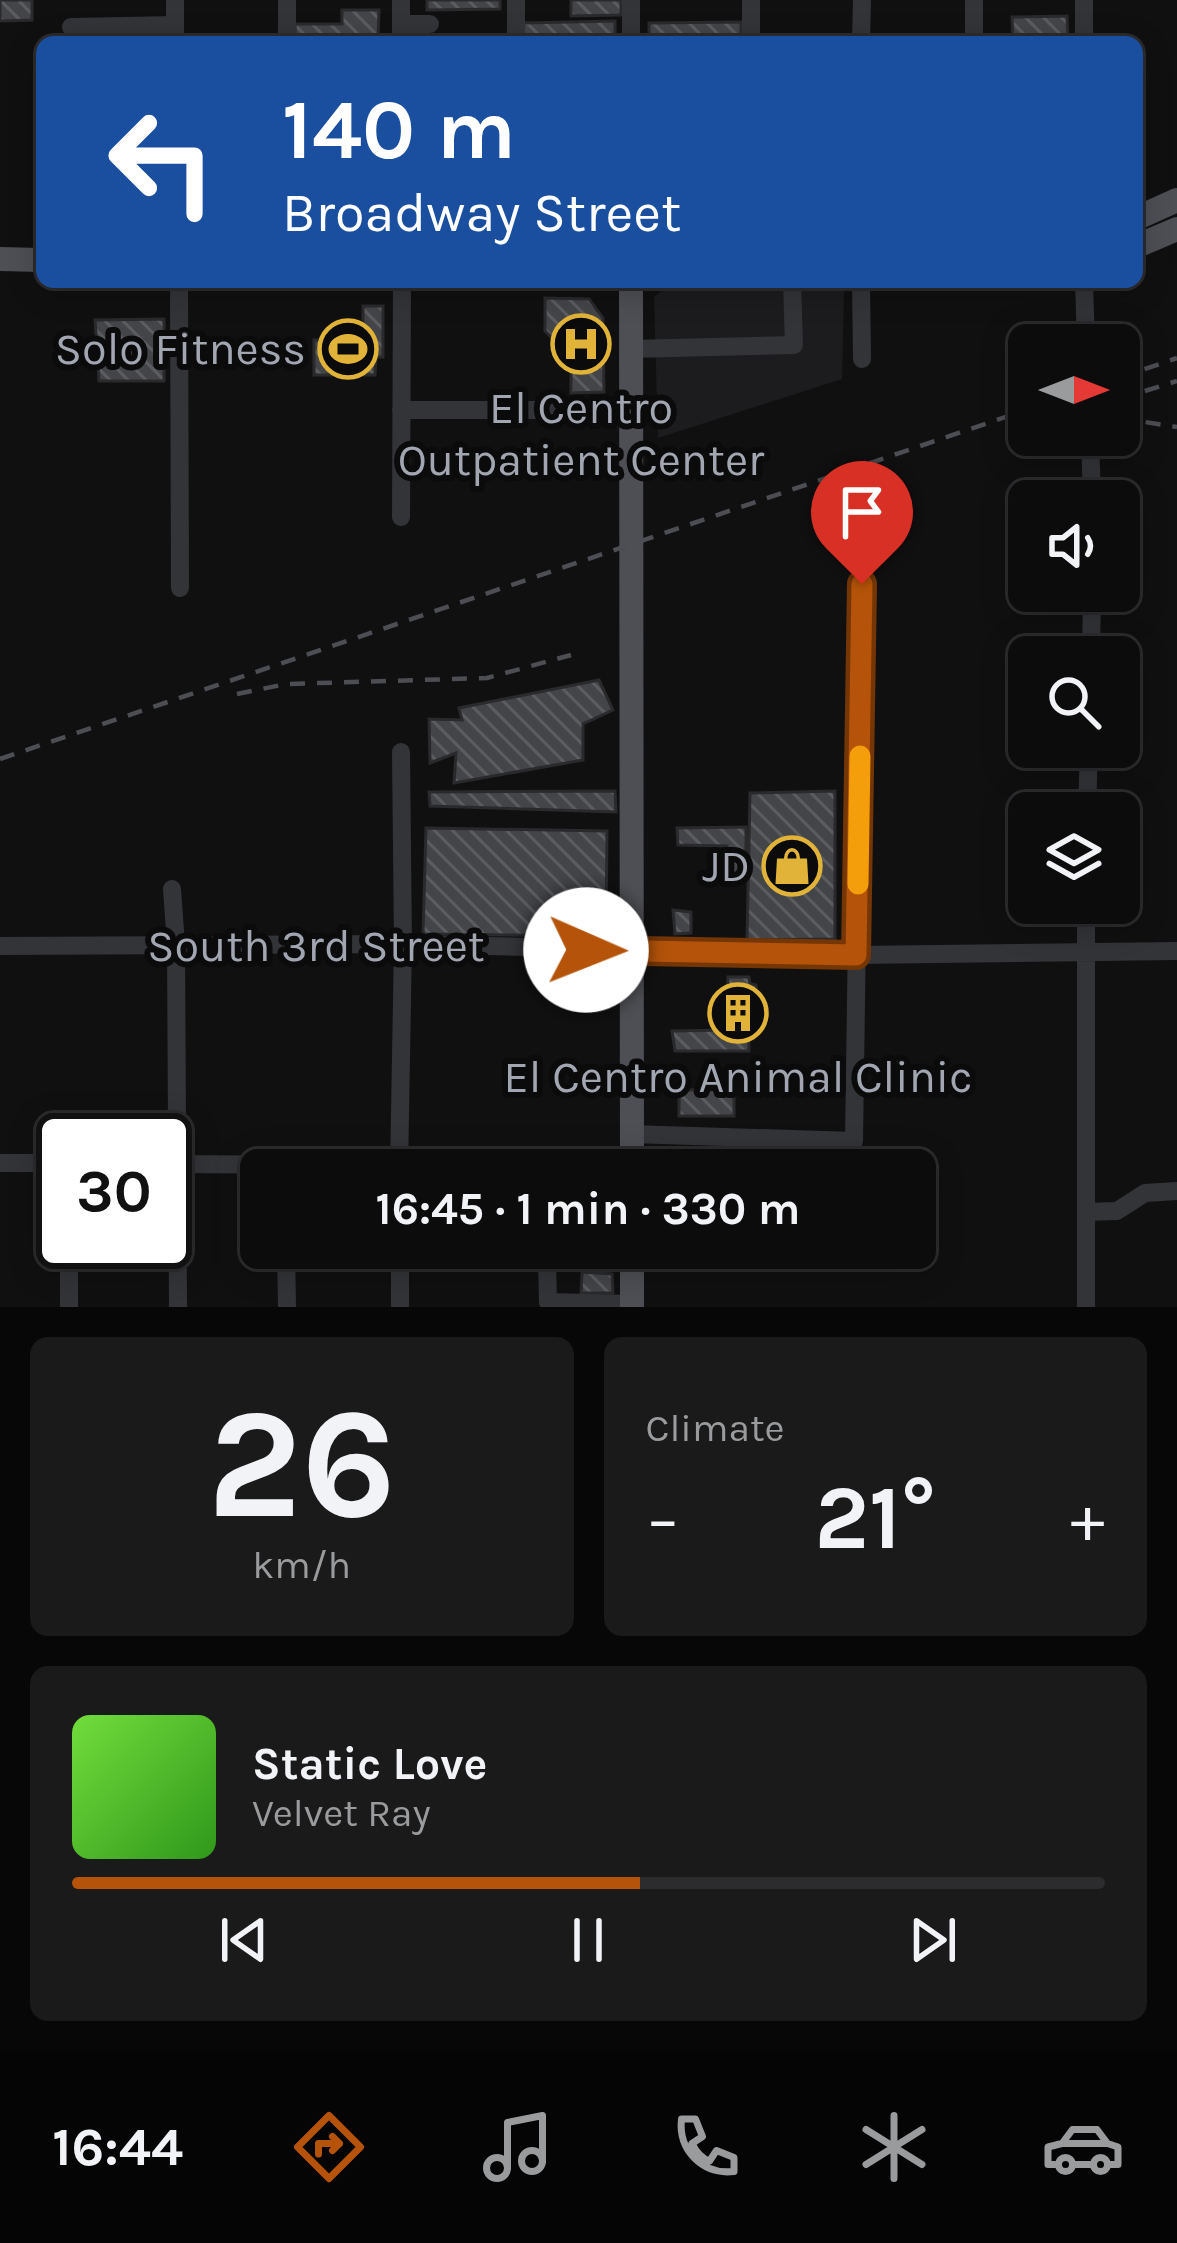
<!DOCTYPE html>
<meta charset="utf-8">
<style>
body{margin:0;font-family:Karla,sans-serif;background:#1a1a1b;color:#f1f3f6;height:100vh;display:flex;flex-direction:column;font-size:45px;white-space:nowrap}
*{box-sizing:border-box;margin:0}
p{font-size:39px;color:#9a9b9d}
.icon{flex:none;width:66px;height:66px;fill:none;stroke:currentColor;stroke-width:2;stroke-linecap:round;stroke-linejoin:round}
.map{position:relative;height:1307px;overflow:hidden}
.panel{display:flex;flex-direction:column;gap:30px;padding:30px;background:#070707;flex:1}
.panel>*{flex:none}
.hud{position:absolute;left:36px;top:36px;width:1107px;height:252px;border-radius:18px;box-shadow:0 6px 30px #0003,0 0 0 3px #2c2c2e;background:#1a4fa0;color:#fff;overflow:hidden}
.needle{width:78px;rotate:90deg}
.buttons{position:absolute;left:1008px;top:324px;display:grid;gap:24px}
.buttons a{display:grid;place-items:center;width:132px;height:132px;border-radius:18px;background:#0c0c0d;box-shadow:0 6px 30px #0003,0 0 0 3px #2c2c2e;font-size:60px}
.speed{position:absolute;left:36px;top:1113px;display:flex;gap:24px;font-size:60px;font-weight:700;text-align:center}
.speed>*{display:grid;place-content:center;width:156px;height:156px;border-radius:50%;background:#0c0c0d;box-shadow:0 6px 30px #0003,0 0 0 3px #2c2c2e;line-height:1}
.speed .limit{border:6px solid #111;border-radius:18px;background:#fff;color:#111}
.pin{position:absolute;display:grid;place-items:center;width:102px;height:102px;color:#fff;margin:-123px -51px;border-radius:50% 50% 50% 0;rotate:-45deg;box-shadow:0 0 12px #0007}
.pin .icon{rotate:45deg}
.me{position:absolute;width:132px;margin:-66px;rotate:91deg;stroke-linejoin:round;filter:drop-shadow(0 0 9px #0008)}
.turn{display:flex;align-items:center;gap:42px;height:252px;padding:0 48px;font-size:54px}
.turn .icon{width:156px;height:156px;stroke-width:2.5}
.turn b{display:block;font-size:84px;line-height:102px}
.big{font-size:90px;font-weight:700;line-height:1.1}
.panel .tile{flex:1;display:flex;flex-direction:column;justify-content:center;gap:18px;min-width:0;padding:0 42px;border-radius:18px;background:#1a1a1b}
.panel .dial{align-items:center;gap:0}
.dial b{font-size:156px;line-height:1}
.song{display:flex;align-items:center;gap:36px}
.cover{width:144px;height:144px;border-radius:18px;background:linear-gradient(135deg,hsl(100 70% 55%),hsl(110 70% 35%))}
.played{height:12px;border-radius:6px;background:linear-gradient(90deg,#b45309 55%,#2c2c2e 55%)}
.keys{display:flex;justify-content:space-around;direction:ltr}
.heat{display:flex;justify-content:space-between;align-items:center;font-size:66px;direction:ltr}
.panel .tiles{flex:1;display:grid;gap:30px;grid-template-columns:1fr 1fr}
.tile:last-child{grid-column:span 2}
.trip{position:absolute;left:240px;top:1149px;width:696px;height:120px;border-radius:18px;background:#0c0c0d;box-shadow:0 6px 30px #0003,0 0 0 3px #2c2c2e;font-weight:700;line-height:120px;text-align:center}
.tabs{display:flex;height:192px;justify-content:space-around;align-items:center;background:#050505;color:#9a9b9d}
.tabs .icon{width:84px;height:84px}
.tabs .on{color:#b45309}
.tabs b{font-size:54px;color:#f1f3f6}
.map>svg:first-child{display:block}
.built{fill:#1c1c1e}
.building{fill:url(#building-back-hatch);stroke:#2a2a2d;stroke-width:3}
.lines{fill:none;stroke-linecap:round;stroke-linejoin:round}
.minor{stroke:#333438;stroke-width:18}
.major{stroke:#4e4f54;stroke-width:24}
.rail{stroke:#4c4e53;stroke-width:4.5;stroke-dasharray:15 12;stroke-linecap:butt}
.route-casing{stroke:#753606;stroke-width:30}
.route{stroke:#b45309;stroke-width:21}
.slow{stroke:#f59e0b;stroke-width:21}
.labels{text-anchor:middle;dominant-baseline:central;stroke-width:12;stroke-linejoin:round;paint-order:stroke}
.poi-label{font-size:45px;fill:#a2a6b1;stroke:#0b0b0c;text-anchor:end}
.street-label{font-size:45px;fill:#a2a6b1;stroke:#0b0b0c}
</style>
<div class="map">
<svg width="1177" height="1307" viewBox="0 0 1177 1307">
<defs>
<pattern id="building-back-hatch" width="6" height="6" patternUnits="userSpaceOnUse" patternTransform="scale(3)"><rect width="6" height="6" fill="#444549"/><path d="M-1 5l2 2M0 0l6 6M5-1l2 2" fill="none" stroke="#5c5d61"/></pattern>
</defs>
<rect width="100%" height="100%" fill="#101011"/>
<path class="built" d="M669,285L844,290L842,379L658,438L654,297Z"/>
<path class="building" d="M0,0H32V20L0,21Z
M427,0H500V9L427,10Z
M571,0H621V15L571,16Z
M342,10H379L378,42H324V37H295V24H342Z
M1067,16L1068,42H1013L1012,17Z
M615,21V42H524L523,23Z
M741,22V36H717V42H649V23Z
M545,298L589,299L603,318L604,392L571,393V356L545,331Z
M363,306H383V357H376L375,375H314V340H353L363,330Z
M164,319V381H99L95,320Z
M599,680L613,710L583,724V760L454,783L456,753L430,763L429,719L462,720L459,708Z
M615,791L616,812L430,806L429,792Z
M835,791V939L747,940L750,793Z
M746,827V875L729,874L727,846L678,845L677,828Z
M426,828L607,831L606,936L423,934Z
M673,910L691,912V933L675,934Z
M728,977H749L750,984L756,985L757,996H748L749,1051H675L672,1031L726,1030Z
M679,1090H734V1116H679Z
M582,1272L612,1274L613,1293H581Z"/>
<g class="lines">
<path class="minor" d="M175,0V42
M287,0V42
M401,0V42
M516,0V42
M974,0V42
M1084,0V42
M401,24H430
M71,27L175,25
M631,42V0
M751,42V0
M861,42L862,0
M179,282L180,588
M861,282L862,359
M1084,282L1086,345
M631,349L794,345L792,282
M401,410H610L631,425
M1090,435L1092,501
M401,517L402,282
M1091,657L1092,591
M1087,813L1089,747
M172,889L176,945L178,1307
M1086,903V1307
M0,946L403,944L856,955L1177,951
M631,1134L854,1141L862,584
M0,1163H63
M165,1164L632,1167
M399,1170L403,944L401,752
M1086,1212L1117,1211L1145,1193L1177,1191
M286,1248L287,1307
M400,1248V1307
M632,1259L547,1261L548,1302L632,1304
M69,1307V1242"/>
<path class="major" d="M1137,218L1177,200
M1137,246L1177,229
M0,259L42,260
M631,282L632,1170
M632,1248V1307"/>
<path class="rail" d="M1119,378L1177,358
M1119,399L1177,381
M1119,418L1177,427
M237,694L286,684L487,678L571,655
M0,759L1029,409"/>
</g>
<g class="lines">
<defs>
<path id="route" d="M586,950L856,955L862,584"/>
</defs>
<use href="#route" class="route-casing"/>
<use href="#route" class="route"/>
<path class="slow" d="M858,884L860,756"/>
</g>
<defs>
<symbol id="hospital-ring" viewBox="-11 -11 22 22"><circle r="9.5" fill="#0b0b0c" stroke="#e1b338" stroke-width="1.5"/><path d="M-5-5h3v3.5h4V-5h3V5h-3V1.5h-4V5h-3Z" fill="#e1b338"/></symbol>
<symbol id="stadium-ring" viewBox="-11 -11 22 22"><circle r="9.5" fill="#0b0b0c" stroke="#e1b338" stroke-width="1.5"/><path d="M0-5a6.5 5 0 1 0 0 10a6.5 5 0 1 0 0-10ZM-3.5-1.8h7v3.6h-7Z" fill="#e1b338"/></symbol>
<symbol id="shop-ring" viewBox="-11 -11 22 22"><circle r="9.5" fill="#0b0b0c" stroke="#e1b338" stroke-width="1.5"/><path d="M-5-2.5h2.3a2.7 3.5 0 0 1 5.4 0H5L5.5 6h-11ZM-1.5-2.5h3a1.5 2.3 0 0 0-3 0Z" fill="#e1b338"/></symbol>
<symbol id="building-ring" viewBox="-11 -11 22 22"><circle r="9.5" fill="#0b0b0c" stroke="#e1b338" stroke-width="1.5"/><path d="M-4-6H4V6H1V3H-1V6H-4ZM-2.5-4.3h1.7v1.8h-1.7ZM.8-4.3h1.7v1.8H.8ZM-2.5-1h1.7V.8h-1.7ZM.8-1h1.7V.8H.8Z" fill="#e1b338"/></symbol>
</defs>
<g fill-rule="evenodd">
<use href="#hospital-ring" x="548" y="311" width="66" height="66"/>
<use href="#stadium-ring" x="315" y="316" width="66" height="66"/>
<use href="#shop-ring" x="759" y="833" width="66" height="66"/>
<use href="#building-ring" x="705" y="980" width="66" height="66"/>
</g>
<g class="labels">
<g class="poi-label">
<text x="306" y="349">Solo Fitness</text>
<text x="581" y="408" text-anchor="middle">El Centro<tspan x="581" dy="52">Outpatient Center</tspan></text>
<text x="750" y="866">JD</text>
<text x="738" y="1077" text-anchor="middle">El Centro Animal Clinic</text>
</g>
<g class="street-label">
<text x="316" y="946">South 3rd Street</text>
</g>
</g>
</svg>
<div class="buttons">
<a><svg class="needle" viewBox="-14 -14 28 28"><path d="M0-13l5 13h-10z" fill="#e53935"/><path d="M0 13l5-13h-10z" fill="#9a9b9d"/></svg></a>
<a><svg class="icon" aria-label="sound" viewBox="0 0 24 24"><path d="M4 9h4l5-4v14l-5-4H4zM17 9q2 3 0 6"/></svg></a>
<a><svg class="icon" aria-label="search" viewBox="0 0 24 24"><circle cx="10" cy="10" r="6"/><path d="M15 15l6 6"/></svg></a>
<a><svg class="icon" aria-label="layers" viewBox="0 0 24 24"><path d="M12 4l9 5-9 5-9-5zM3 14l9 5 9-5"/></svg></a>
</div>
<div class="speed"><div class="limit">30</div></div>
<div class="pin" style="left:862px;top:584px;background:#d93025"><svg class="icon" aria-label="arrive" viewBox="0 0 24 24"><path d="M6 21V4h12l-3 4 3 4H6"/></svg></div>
<svg class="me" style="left:586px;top:950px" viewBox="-20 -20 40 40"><circle r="19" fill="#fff"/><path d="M0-13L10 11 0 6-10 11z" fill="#b45309"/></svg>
<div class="trip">16:45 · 1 min · 330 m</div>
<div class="hud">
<div class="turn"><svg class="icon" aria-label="left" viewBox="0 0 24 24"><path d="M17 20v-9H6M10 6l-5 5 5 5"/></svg><div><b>140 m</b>Broadway Street</div></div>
</div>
</div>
<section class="panel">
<div class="tiles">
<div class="tile dial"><b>26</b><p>km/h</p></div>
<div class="tile"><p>Climate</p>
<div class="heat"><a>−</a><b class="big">21°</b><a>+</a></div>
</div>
<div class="tile">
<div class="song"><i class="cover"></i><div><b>Static Love</b><p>Velvet Ray</p></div></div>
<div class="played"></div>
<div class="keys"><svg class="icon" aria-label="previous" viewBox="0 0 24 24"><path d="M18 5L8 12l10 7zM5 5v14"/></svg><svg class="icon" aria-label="pause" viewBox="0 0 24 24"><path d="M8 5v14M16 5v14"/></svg><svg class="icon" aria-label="next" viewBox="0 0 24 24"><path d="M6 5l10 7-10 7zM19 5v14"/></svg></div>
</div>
</div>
</section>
<nav class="tabs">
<b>16:44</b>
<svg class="icon on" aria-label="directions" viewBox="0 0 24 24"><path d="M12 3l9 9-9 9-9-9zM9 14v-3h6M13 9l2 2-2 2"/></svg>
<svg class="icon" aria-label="music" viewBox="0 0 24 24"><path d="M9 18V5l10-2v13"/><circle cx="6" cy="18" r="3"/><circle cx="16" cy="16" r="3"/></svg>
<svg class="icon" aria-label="phone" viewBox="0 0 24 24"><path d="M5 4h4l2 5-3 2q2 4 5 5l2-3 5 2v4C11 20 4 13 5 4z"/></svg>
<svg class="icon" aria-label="climate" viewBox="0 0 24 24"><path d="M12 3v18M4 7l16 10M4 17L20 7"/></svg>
<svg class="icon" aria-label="car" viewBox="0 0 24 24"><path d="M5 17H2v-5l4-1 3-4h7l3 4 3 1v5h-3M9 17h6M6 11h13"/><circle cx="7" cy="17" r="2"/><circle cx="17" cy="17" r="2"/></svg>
</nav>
